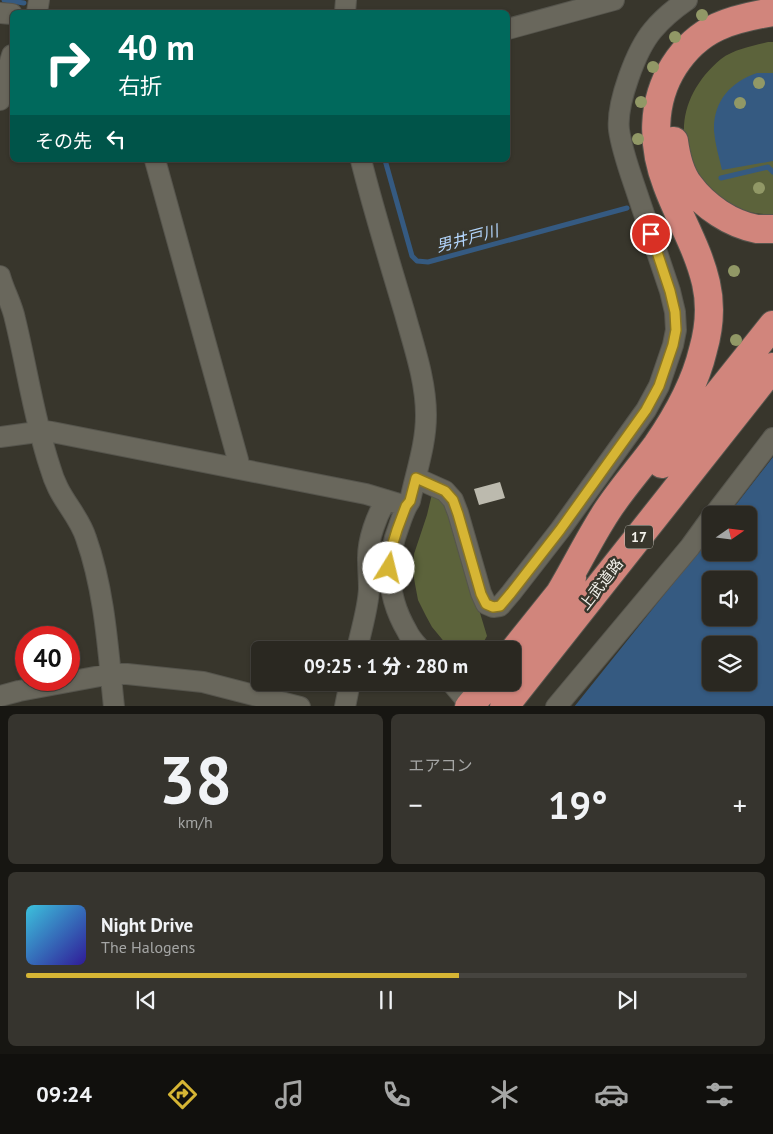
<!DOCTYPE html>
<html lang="ja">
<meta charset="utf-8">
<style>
body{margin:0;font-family:"PT Sans","Noto Sans JP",sans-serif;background:#36342e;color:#f1f3f6;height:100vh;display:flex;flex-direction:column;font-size:19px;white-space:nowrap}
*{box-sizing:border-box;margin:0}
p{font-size:16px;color:#a5a6a5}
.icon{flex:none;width:28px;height:28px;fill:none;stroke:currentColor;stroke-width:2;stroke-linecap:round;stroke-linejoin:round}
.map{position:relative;height:706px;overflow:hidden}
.details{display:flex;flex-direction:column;gap:8px;padding:8px;background:#171612;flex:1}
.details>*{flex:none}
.top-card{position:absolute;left:10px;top:10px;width:500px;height:152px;border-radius:8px;box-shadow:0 1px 4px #0004,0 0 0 1px #46443f;background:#00695c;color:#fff;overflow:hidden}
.needle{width:32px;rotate:76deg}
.tools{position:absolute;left:702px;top:506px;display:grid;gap:10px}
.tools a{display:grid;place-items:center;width:55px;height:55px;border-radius:8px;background:#2a2821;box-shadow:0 1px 4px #0004,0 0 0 1px #46443f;font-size:25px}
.speed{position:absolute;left:15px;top:626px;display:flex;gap:10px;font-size:25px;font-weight:700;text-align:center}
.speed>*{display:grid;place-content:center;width:65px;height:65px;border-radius:50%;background:#2a2821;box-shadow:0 1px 4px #0004,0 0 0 1px #46443f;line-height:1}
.speed .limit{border:8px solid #d22;background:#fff;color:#111}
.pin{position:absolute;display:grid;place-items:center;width:42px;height:42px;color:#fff;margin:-21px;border:2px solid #fff;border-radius:50%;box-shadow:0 1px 5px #0007}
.me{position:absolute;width:55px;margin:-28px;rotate:9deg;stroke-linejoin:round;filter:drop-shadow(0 0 4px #0008)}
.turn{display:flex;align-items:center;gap:18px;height:105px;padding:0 25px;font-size:22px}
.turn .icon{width:65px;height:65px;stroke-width:2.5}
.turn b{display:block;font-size:35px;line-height:42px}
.then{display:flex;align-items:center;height:48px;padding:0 25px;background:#0003;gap:10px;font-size:19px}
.big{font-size:38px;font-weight:800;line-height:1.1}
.details .tile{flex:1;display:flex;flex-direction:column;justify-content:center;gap:8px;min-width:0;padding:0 18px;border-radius:8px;background:#36342e}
.details .dial{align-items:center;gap:0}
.dial b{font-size:65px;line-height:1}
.song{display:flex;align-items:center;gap:15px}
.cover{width:60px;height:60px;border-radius:8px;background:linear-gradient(135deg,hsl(190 70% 55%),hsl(250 70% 35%))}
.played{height:5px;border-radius:2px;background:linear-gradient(90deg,#d6b534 60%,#46443f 60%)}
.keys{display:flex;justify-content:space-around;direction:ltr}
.heat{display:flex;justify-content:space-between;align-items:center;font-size:28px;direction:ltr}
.details .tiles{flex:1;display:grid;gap:8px;grid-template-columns:1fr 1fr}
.tile:last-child{grid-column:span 2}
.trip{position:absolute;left:251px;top:641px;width:270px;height:50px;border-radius:8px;background:#2a2821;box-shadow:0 1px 4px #0004,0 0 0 1px #46443f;font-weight:800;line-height:50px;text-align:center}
.tab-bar{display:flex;height:80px;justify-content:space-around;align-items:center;background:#11100d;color:#a5a6a5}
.tab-bar .icon{width:35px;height:35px}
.tab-bar .selected{color:#d6b534}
.tab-bar b{font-size:22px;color:#f1f3f6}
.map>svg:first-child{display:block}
.green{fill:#5c633b}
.water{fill:#355a81;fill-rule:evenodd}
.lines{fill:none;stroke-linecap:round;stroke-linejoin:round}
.stream{stroke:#355a81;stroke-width:5}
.building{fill:#bcbaae}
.minor-casing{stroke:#56554d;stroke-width:22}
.highway-casing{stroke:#56554d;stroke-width:30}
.minor{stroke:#69675c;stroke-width:20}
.highway{stroke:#d1857c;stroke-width:28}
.tree{fill:#919866}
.route-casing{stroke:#8b7622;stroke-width:12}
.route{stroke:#d6b534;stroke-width:9}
.labels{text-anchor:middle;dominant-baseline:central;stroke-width:5;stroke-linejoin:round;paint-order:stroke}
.shield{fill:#38362c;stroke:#bbbab2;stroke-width:1}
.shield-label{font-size:14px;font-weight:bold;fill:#f3f2ec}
.street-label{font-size:15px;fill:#f3f2ec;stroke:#38362c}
.water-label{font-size:16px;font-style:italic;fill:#b2d4fa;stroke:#38362c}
</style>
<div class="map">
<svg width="773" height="707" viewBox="0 0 773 707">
<rect width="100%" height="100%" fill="#38362c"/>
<path class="green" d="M768,42H773V214C754,215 734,210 719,198C715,195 712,190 708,187C670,146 679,94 721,59C734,49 753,46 768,42Z
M432,494L447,504L487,636L479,650H451L432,627L426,616L418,600L415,584L413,572L414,554L427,515Z"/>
<path class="water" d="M757,73H773V161L722,170C719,157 715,144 714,131C713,102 730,82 757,73Z
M773,457V706L574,707L711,536V552H749V515H728ZM711,580H749V618H711ZM711,645H749V682H711Z"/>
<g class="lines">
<path class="stream" d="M4,0L24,3
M385,160L412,256L417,261L428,262L627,208
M721,178L768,167L773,172"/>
</g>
<path class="building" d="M500,482L505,498L479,505L474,489Z"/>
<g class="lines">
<defs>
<path id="minor" d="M37,12L39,0
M345,12L346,0
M0,13L12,14
M508,29L614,0
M0,100L4,82L12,55
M155,160L238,460V468
M361,160C374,212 390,263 405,314C414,347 426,381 426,415C426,445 416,472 410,501C405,508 402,517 399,526C385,562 387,597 407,631C410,638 416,644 421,650
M0,276C4,291 12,304 15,319C27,368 34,419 50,467C52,474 55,482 58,488C67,506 80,519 86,538C105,592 108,650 114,707
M0,437L30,433L39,430L52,432L366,494L406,506
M416,478L445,491L453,500L458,513L481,593L486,604L493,607L500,606L511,593L560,530L646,410L659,386L673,345L676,330L675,312L670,291C659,258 648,225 637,193C630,172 622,151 619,130C616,104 636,50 653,30C663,18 674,9 687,0
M714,515L773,438
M357,650C361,630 368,609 369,589C369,579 368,569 368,558C368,539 376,517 386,500
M451,682L472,707
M0,696L19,691L111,674H127L203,682L300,707
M345,707L350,682
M556,707L690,547L711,518"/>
<path id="highway" d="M674,141C676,156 680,173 689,185C705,207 731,224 757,229C762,229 768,229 773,229
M662,464L773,325
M560,593C576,566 590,537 607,511C622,488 641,467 657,445C677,416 695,384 703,350C709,329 711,305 706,283C698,248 679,218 667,185C652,146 651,102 674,66C699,27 731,19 773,12
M512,653L572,578
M469,707L490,682
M504,707L773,367"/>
</defs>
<use href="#minor" class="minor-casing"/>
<use href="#highway" class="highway-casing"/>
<use href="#minor" class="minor"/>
<use href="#highway" class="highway"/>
</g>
<g class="tree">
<circle cx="702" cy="15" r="6"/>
<circle cx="675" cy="37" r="6"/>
<circle cx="653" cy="67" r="6"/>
<circle cx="759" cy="83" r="6"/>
<circle cx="641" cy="102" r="6"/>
<circle cx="740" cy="103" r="6"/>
<circle cx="638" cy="139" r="6"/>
<circle cx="759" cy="188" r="6"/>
<circle cx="734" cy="271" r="6"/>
<circle cx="736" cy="340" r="6"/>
</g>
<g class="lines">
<defs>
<path id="route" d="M389,568L390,553L397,530L406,506L410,501L416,478L445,491L453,500L458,514L481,594L486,604L493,607L500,606L511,593L560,530L646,410L659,386L673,345L676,330L675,312L670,291L651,234"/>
</defs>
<use href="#route" class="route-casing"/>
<use href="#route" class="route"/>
</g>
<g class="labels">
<rect class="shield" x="625" y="525.5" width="28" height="23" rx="4"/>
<g class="shield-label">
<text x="639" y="537">17</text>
</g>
<g class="street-label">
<text transform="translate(601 584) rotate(-52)">上武道路</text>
</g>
<g class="water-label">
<text transform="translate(467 238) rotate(-15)">男井戸川</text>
</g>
</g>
</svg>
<div class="tools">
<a><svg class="needle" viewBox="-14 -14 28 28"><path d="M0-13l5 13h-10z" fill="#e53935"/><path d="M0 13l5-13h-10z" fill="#a5a6a5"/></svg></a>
<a><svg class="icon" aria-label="sound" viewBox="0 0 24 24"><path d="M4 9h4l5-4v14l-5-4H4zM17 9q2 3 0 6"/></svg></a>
<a><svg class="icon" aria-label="layers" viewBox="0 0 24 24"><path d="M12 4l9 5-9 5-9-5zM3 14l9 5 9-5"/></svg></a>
</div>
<div class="speed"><div class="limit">40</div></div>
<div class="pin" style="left:651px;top:234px;background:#d93025"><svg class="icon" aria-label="arrive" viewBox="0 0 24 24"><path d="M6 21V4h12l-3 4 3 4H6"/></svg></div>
<svg class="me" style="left:389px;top:568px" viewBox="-20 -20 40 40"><circle r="19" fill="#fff"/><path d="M0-13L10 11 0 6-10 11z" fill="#d6b534"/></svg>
<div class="trip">09:25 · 1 分 · 280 m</div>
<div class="top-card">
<div class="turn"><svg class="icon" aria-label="right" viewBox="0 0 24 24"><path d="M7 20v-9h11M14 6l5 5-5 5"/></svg><div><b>40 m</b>右折</div></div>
<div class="then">その先<svg class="icon" aria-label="left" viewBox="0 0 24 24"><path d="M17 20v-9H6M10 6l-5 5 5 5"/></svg></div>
</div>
</div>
<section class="details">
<div class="tiles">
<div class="tile dial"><b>38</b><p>km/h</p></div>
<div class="tile"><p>エアコン</p>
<div class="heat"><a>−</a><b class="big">19°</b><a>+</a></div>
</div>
<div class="tile">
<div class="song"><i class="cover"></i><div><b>Night Drive</b><p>The Halogens</p></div></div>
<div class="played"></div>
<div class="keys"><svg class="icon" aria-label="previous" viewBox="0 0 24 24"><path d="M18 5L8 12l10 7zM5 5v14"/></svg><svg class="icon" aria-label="pause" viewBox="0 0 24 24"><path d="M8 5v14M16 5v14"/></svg><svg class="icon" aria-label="next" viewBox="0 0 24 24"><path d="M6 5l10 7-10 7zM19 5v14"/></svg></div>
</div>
</div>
</section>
<nav class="tab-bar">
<b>09:24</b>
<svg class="icon selected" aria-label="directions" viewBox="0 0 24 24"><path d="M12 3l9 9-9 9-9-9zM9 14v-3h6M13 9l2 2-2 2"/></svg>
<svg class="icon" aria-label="music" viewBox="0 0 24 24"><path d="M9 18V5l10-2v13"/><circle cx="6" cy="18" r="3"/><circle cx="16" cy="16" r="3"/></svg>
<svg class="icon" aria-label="phone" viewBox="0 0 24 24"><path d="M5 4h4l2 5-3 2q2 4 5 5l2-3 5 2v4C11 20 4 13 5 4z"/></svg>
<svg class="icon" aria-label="climate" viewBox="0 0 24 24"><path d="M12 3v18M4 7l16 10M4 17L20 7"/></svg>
<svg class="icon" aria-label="car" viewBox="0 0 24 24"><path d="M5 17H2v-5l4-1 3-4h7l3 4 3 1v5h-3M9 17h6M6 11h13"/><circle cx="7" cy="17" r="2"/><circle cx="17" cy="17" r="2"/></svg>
<svg class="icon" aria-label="filters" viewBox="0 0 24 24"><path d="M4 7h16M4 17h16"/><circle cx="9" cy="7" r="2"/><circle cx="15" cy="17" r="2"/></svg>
</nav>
